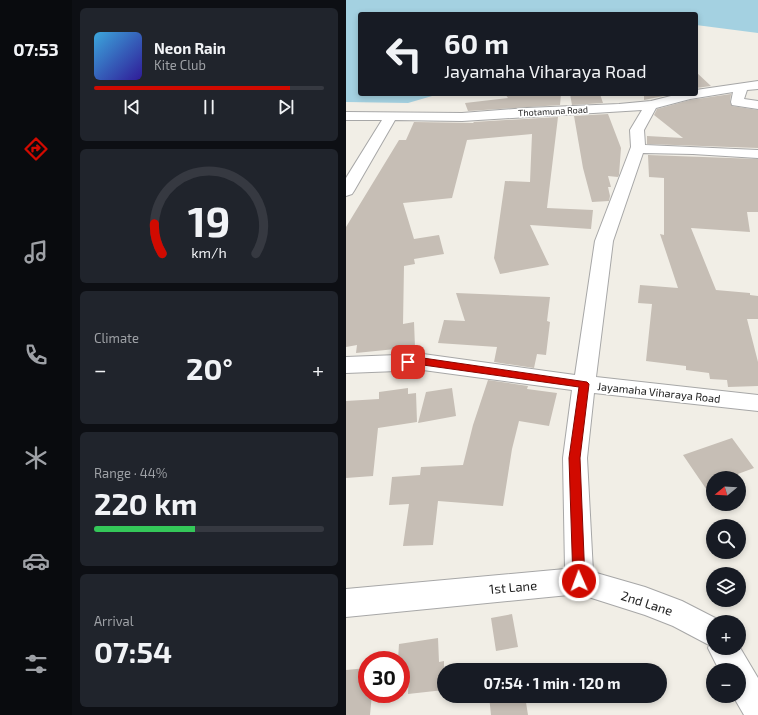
<!DOCTYPE html>
<meta charset="utf-8">
<style>
body{margin:0;font-family:"Exo 2",sans-serif;background:#20242c;color:#f1f3f6;height:100vh;display:flex;flex-direction:column;font-size:15px;white-space:nowrap}
*{box-sizing:border-box;margin:0}
p{font-size:13px;color:#9ea1a6}
.icon{flex:none;width:22px;height:22px;fill:none;stroke:currentColor;stroke-width:2;stroke-linecap:round;stroke-linejoin:round}
.map{position:relative;flex:1;overflow:hidden}
.sheet{display:flex;flex-direction:column;gap:8px;padding:8px;background:#0d0f14;width:274px}
.sheet>*{flex:none}
.top-card{position:absolute;left:12px;top:12px;width:340px;height:84px;border-radius:4px;box-shadow:0 2px 6px #0003;background:#171b24;color:#f1f3f6;overflow:hidden}
.needle{width:26px;rotate:252deg}
.tools{position:absolute;left:360px;top:471px;display:grid;gap:8px}
.tools a{display:grid;place-items:center;width:40px;height:40px;border-radius:50%;background:#171b24;box-shadow:0 2px 6px #0003;font-size:20px}
.speed{position:absolute;left:12px;top:651px;display:flex;gap:8px;font-size:20px;font-weight:700;text-align:center}
.speed>*{display:grid;place-content:center;width:52px;height:52px;border-radius:50%;background:#171b24;box-shadow:0 2px 6px #0003;line-height:1}
.speed .limit{border:6px solid #d22;background:#fff;color:#111}
.pin{position:absolute;display:grid;place-items:center;width:34px;height:34px;color:#fff;margin:-17px;border-radius:8px;box-shadow:0 2px 6px #0006}
.me{position:absolute;width:44px;margin:-22px;rotate:358deg;stroke-linejoin:round;filter:drop-shadow(0 0 3px #0008)}
.turn{display:flex;align-items:center;gap:14px;height:84px;padding:0 20px;font-size:18px}
.turn .icon{width:52px;height:52px;stroke-width:2.5}
.turn b{display:block;font-size:28px;line-height:34px}
.big{font-size:30px;font-weight:700;line-height:1.1}
.sheet .widget{flex:1;display:flex;flex-direction:column;justify-content:center;gap:6px;min-width:0;padding:0 14px;border-radius:6px;background:#20242c}
.sheet .dial{align-items:center;gap:0}
.dial svg{height:104px;overflow:visible;fill:none;stroke:#363941;stroke-width:7;stroke-linecap:round;text-anchor:middle}
.dial text{fill:#f1f3f6;stroke:none}
.song{display:flex;align-items:center;gap:12px}
.cover{width:48px;height:48px;border-radius:6px;background:linear-gradient(135deg,hsl(200 70% 55%),hsl(250 70% 35%))}
.played{height:4px;border-radius:2px;background:linear-gradient(90deg,#d10a00 85%,#363941 85%)}
.keys{display:flex;justify-content:space-around;direction:ltr}
.heat{display:flex;justify-content:space-between;align-items:center;font-size:22px;direction:ltr}
.charge{height:6px;border-radius:3px;background:linear-gradient(90deg,#34c759 44%,#363941 0)}
.trip{position:absolute;left:91px;top:663px;width:230px;height:40px;border-radius:20px;background:#171b24;box-shadow:0 2px 6px #0003;font-weight:700;line-height:40px;text-align:center}
main{display:flex;flex:1;min-height:0}
.tabs{display:flex;flex-direction:column;width:72px;justify-content:space-around;align-items:center;background:#090b0e;color:#9ea1a6}
.tabs .icon{width:28px;height:28px}
.tabs .active{color:#d10a00}
.tabs b{font-size:18px;color:#f1f3f6}
.map>svg:first-child{display:block}
.water{fill:#a4d1e1}
.building{fill:#c6beb5}
.lines{fill:none;stroke-linecap:round;stroke-linejoin:round}
.street-casing{stroke:#a7a7a7;stroke-width:2}
.street{fill:#fff;fill-rule:evenodd}
.route{fill:#d10a00;stroke:#880600}
.labels{text-anchor:middle;dominant-baseline:central;stroke-width:3.5;stroke-linejoin:round;paint-order:stroke}
.far-street-label{font-size:9px;fill:#202020;stroke:#fff}
.street-label{font-size:11px;fill:#202020;stroke:#fff}
.near-street-label{font-size:13px;fill:#202020;stroke:#fff}
</style>
<main>
<nav class="tabs">
<b>07:53</b>
<svg class="icon active" aria-label="directions" viewBox="0 0 24 24"><path d="M12 3l9 9-9 9-9-9zM9 14v-3h6M13 9l2 2-2 2"/></svg>
<svg class="icon" aria-label="music" viewBox="0 0 24 24"><path d="M9 18V5l10-2v13"/><circle cx="6" cy="18" r="3"/><circle cx="16" cy="16" r="3"/></svg>
<svg class="icon" aria-label="phone" viewBox="0 0 24 24"><path d="M5 4h4l2 5-3 2q2 4 5 5l2-3 5 2v4C11 20 4 13 5 4z"/></svg>
<svg class="icon" aria-label="climate" viewBox="0 0 24 24"><path d="M12 3v18M4 7l16 10M4 17L20 7"/></svg>
<svg class="icon" aria-label="car" viewBox="0 0 24 24"><path d="M5 17H2v-5l4-1 3-4h7l3 4 3 1v5h-3M9 17h6M6 11h13"/><circle cx="7" cy="17" r="2"/><circle cx="17" cy="17" r="2"/></svg>
<svg class="icon" aria-label="filters" viewBox="0 0 24 24"><path d="M4 7h16M4 17h16"/><circle cx="9" cy="7" r="2"/><circle cx="15" cy="17" r="2"/></svg>
</nav>
<section class="sheet">
<div class="widget">
<div class="song"><i class="cover"></i><div><b>Neon Rain</b><p>Kite Club</p></div></div>
<div class="played"></div>
<div class="keys"><svg class="icon" aria-label="previous" viewBox="0 0 24 24"><path d="M18 5L8 12l10 7zM5 5v14"/></svg><svg class="icon" aria-label="pause" viewBox="0 0 24 24"><path d="M8 5v14M16 5v14"/></svg><svg class="icon" aria-label="next" viewBox="0 0 24 24"><path d="M6 5l10 7-10 7zM19 5v14"/></svg></div>
</div>
<div class="widget dial"><svg viewBox="0 0 100 80">
<path d="M14 69A42 42 0 1 1 86 69"/>
<path d="M14 69A42 42 0 0 1 8 46" stroke="#d10a00"/>
<text x="50" y="56" font-size="32" font-weight="700">19</text>
<text x="50" y="72" font-size="11">km/h</text>
</svg></div>
<div class="widget"><p>Climate</p>
<div class="heat"><a>−</a><b class="big">20°</b><a>+</a></div>
</div>
<div class="widget"><p>Range · 44%</p><b class="big">220 km</b><div class="charge"></div></div>
<div class="widget"><p>Arrival</p><b class="big">07:54</b></div>
</section>
<div class="map">
<svg width="412" height="715" viewBox="0 0 412 715">
<rect width="100%" height="100%" fill="#f1eee6"/>
<path class="water" d="M0,0H412V33L350,25V14H14V94H93L62,103L0,102Z"/>
<path class="building" d="M350,72L365,86L350,88Z
M159,94H215L214,105L122,111L119,103L162,98Z
M224,94H254L257,103L226,105Z
M298,94H327L298,100Z
M385,94L384,102L386,106L412,110V148L301,144V136L337,138L308,115L311,109L344,100Z
M262,114L275,148L273,175L272,177L262,176L265,187H262L264,196L263,201L246,202L237,168L228,116Z
M212,117L201,208L247,210L245,229L184,225L203,265L154,274L148,258L159,181L184,182L186,134L121,140L106,198L57,203L68,239L93,235L98,254L68,259L69,264L58,266L57,324L68,322L69,347L10,353L11,345L0,347V227L53,140H60L68,122L128,123L127,122Z
M302,155L412,159V212H401L404,232L345,228L370,290L404,293V295L412,296V319H401L412,362V386L382,387L381,380L364,379L363,373L340,370V366L300,361L306,304L292,303L294,285L332,288L314,234L318,235V178L303,177Z
M110,293L204,297L201,321L204,322L200,355L191,354L188,368L148,362L151,347L92,343L98,320L119,321Z
M142,380L182,386L181,389L211,393L203,426L173,421L166,449L157,506L92,501L87,545L57,546L63,504L43,505L46,477L74,475L75,467L117,465L127,425Z
M62,388V394L70,393L71,422L32,428L27,476L0,478V401L33,399V392Z
M106,388L110,416L72,423L80,392Z
M386,438L408,468L381,478H367V499L337,455Z
M166,614L172,647L150,651L145,618Z
M92,638L93,662L98,661V690L62,694L63,673L55,675V660H52L53,644Z
M21,668V694H26L24,715H0V670Z
M143,696H179L182,715H145Z"/>
<g class="lines">
<defs>
<path id="street" d="M412,81V89L401,90L398,99L412,101V109L386,105L385,102L387,92L344,99L310,108L298,130L299,145L412,150V158L347,154L297,153L267,241L250,377L412,395V411L248,393L241,458L247,572L299,587L336,601L377,622H367V648H393V646L412,678V715H398L387,696H393V670H373L362,648L363,645L327,626L299,615L233,594L0,617V589L219,569L217,458L226,390L77,370L0,373V357L77,354L229,375L249,241L285,147L284,130L296,110L116,121L49,120L8,191L6,194L0,196V178L36,120H0V112L116,113L181,108L273,104L305,101L333,94H350V90Z"/>
</defs>
<use href="#street" class="street-casing"/>
<use href="#street" class="street"/>
</g>
<path class="route" d="M77,358L241,382L243,384L234,458L239,581L237,585L233,587L228,585L227,581L223,458L233,387L77,365L62,366L57,362L62,359Z"/>
<g class="labels">
<g class="far-street-label">
<text transform="translate(207 111) rotate(-3)">Thotamuna Road</text>
</g>
<g class="street-label">
<text transform="translate(313 392) rotate(6)">Jayamaha Viharaya Road</text>
</g>
<g class="near-street-label">
<text transform="translate(167 587) rotate(-5)">1st Lane</text>
<text transform="translate(301 603) rotate(18)">2nd Lane</text>
</g>
</g>
</svg>
<div class="tools">
<a><svg class="needle" viewBox="-14 -14 28 28"><path d="M0-13l5 13h-10z" fill="#e53935"/><path d="M0 13l5-13h-10z" fill="#9ea1a6"/></svg></a>
<a><svg class="icon" aria-label="search" viewBox="0 0 24 24"><circle cx="10" cy="10" r="6"/><path d="M15 15l6 6"/></svg></a>
<a><svg class="icon" aria-label="layers" viewBox="0 0 24 24"><path d="M12 4l9 5-9 5-9-5zM3 14l9 5 9-5"/></svg></a>
<a>+</a>
<a>−</a>
</div>
<div class="speed"><div class="limit">30</div></div>
<div class="pin" style="left:62px;top:362px;background:#d93025"><svg class="icon" aria-label="arrive" viewBox="0 0 24 24"><path d="M6 21V4h12l-3 4 3 4H6"/></svg></div>
<svg class="me" style="left:233px;top:581px" viewBox="-20 -20 40 40"><circle r="17" fill="#d10a00" stroke="#fff" stroke-width="3"/><path d="M0-11L8 9 0 5-8 9z" fill="#fff"/></svg>
<div class="trip">07:54 · 1 min · 120 m</div>
<div class="top-card">
<div class="turn"><svg class="icon" aria-label="left" viewBox="0 0 24 24"><path d="M17 20v-9H6M10 6l-5 5 5 5"/></svg><div><b>60 m</b>Jayamaha Viharaya Road</div></div>
</div>
</div>
</main>
